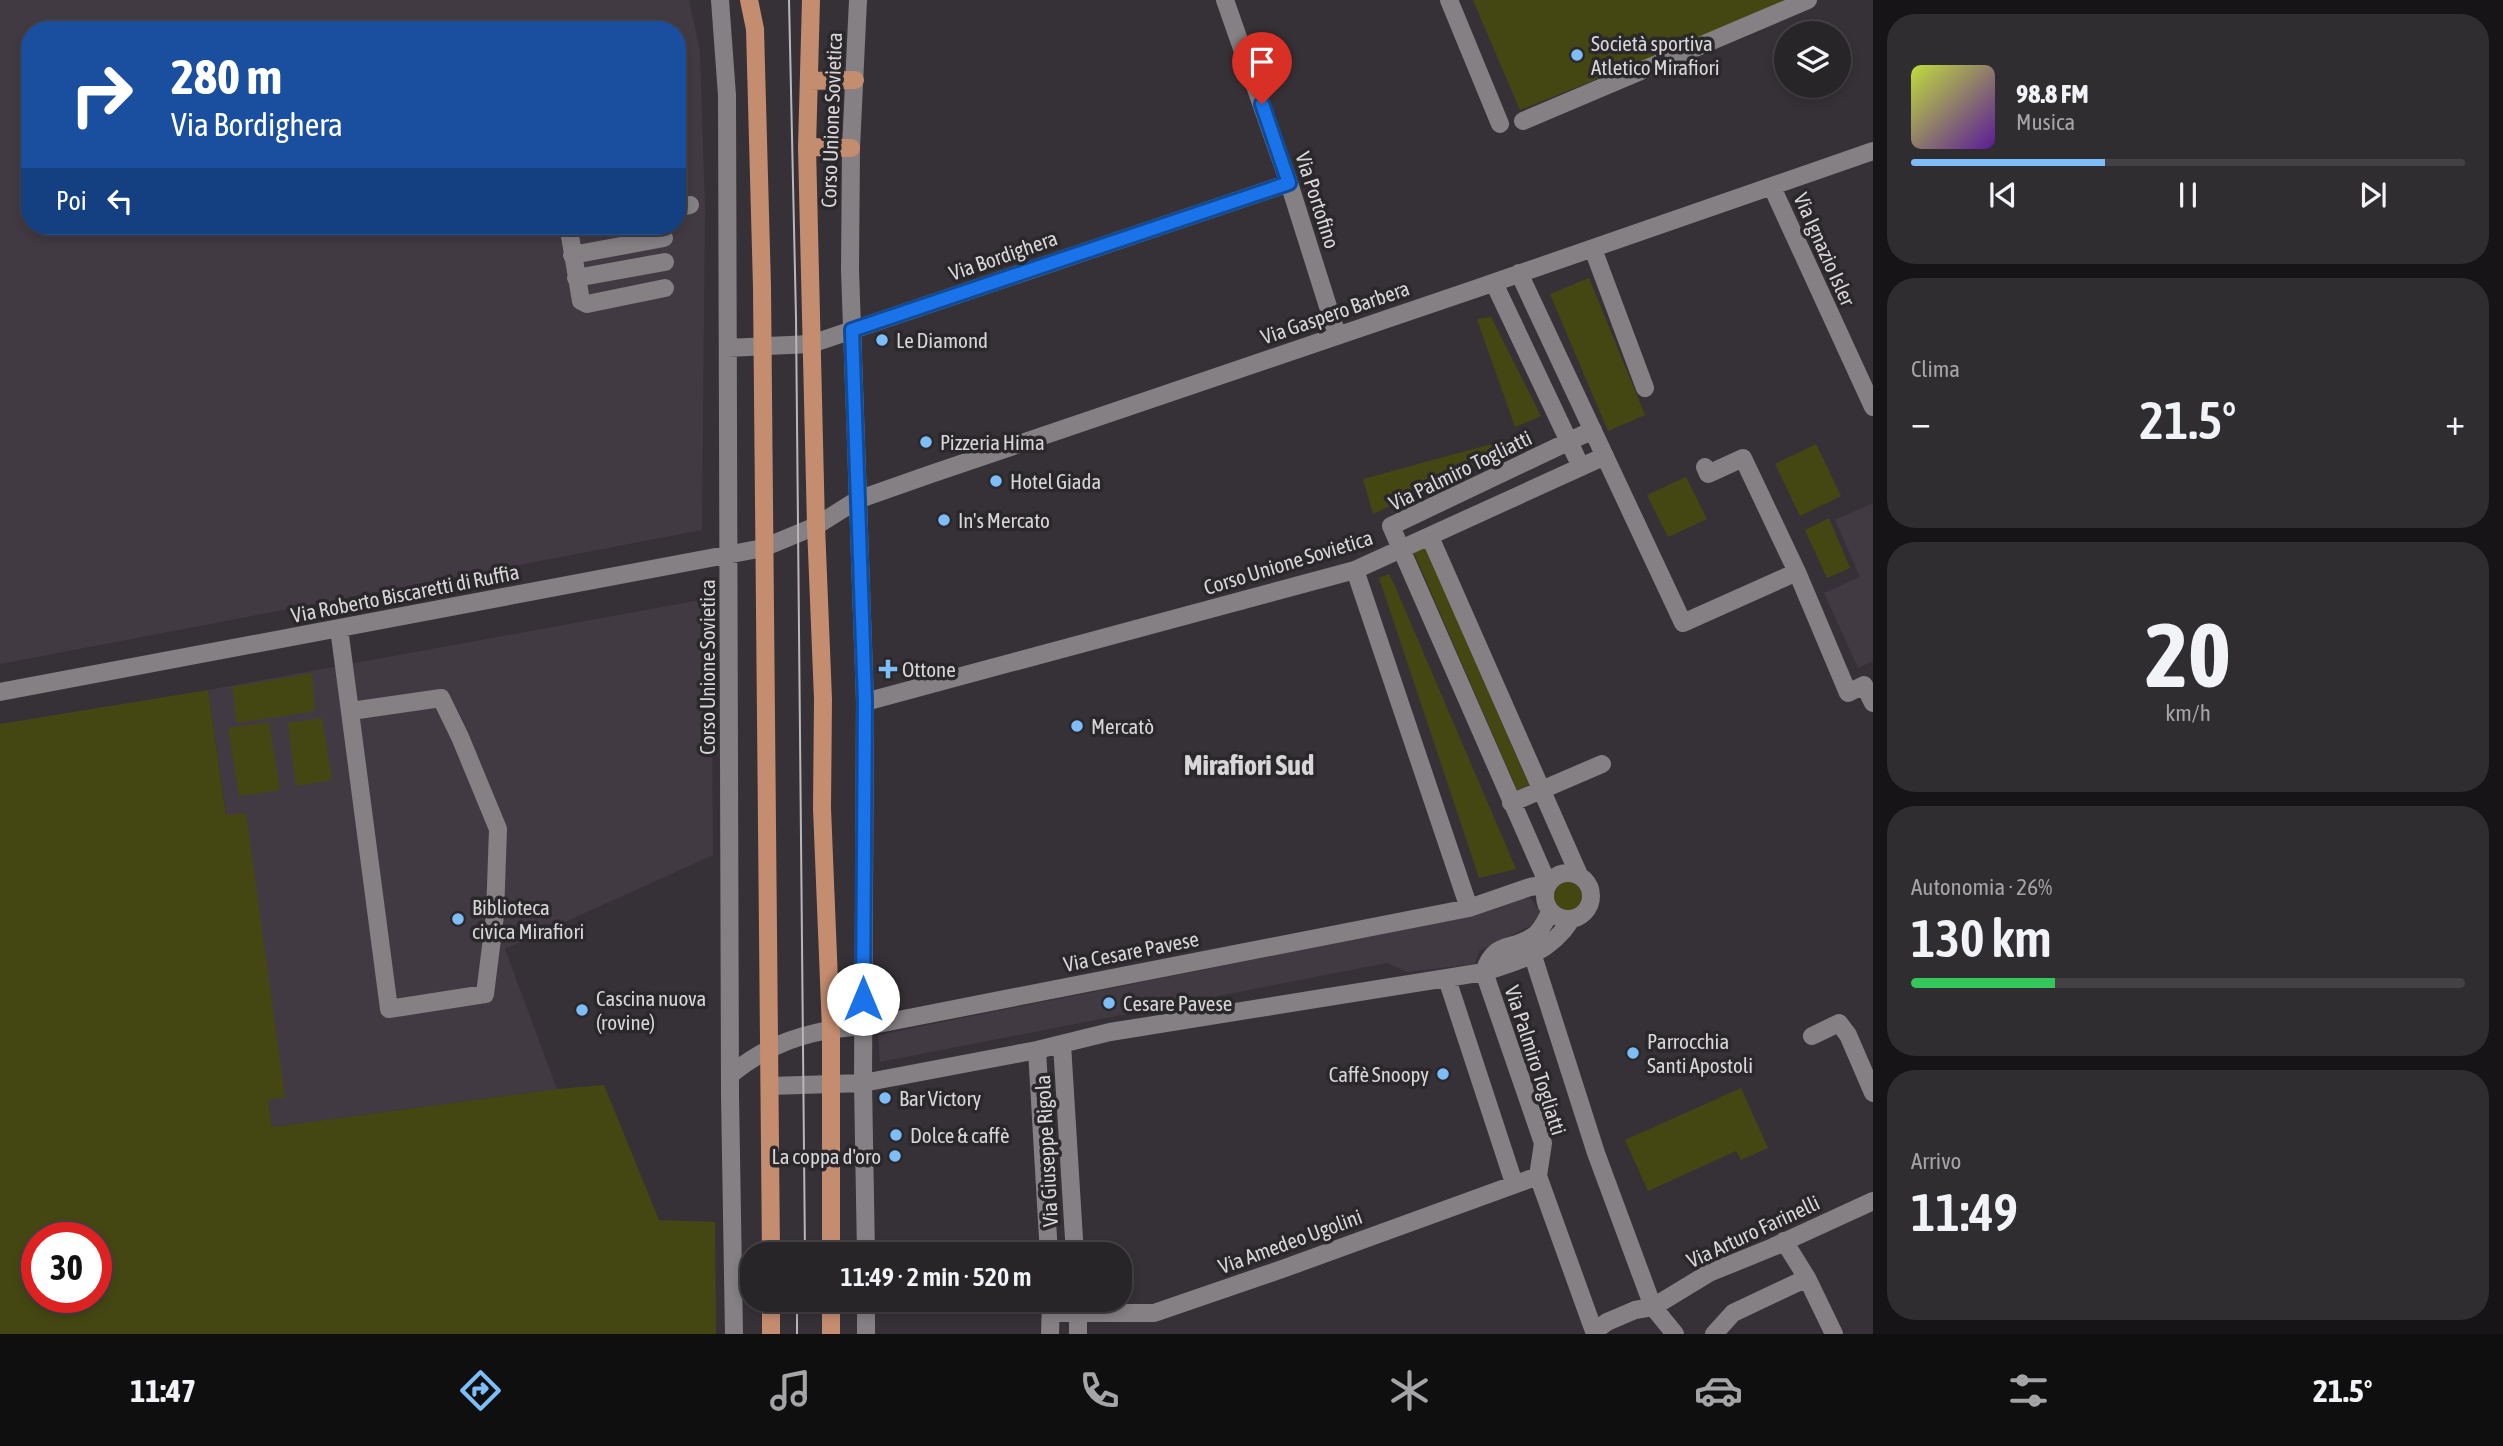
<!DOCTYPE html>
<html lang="it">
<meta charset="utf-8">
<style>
body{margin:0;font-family:"Asap Condensed",sans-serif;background:#302d30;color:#f1f3f6;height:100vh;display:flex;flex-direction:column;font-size:26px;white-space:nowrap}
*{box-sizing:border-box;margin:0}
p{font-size:23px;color:#a5a5a8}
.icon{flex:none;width:38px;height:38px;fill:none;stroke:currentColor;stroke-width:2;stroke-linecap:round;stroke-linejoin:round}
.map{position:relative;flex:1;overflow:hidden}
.drawer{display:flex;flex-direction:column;gap:14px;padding:14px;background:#161416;width:630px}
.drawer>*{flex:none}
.banner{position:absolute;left:21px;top:21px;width:665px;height:214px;border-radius:28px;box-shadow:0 4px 10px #0003,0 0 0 2px #444245;background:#1a4fa0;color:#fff;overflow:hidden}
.tools{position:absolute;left:1774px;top:21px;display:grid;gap:14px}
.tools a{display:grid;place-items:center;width:77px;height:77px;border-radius:50%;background:#282528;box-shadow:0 4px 10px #0003,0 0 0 2px #444245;font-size:35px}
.speed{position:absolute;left:21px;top:1222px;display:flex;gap:14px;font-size:35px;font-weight:700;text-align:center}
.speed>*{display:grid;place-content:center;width:91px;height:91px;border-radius:50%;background:#282528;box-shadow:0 4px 10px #0003,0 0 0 2px #444245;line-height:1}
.speed .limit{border:10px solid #d22;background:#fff;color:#111}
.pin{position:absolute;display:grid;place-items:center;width:60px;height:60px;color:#fff;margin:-72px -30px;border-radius:50% 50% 50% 0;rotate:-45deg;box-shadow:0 0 7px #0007}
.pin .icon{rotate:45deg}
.me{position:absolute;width:77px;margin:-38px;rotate:0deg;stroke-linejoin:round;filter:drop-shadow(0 0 5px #0008)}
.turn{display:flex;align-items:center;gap:24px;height:147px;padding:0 35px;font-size:32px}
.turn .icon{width:91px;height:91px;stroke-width:2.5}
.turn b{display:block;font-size:49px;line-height:60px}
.then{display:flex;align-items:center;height:66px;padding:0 35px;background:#0003;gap:14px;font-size:26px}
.big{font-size:52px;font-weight:600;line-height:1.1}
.drawer .card{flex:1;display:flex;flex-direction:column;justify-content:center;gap:10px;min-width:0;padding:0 24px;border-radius:28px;background:#302d30}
.drawer .dial{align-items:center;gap:0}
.dial b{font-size:91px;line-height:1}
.song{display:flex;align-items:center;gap:21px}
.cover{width:84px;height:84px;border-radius:10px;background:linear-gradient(135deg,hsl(70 70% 55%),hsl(270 70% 35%))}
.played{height:7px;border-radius:4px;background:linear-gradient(90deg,#7dbef9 35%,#444245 35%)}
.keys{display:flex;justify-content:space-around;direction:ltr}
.heat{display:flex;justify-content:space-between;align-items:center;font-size:38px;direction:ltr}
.charge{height:10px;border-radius:5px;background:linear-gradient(90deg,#34c759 26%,#444245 0)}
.trip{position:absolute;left:740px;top:1242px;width:392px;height:70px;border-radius:28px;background:#282528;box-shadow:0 4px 10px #0003,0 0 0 2px #444245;font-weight:600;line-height:70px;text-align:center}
.dock{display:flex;height:112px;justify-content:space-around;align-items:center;background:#100f10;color:#a5a5a8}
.dock .icon{width:49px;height:49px}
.dock .current{color:#7dbef9}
.dock b{font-size:32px;color:#f1f3f6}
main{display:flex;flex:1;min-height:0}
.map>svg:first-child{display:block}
.built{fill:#423a42;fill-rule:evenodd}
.green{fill:#454712;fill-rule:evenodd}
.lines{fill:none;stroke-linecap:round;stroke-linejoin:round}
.minor{stroke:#848084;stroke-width:18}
.major{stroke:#c58d70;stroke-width:18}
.tram{stroke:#b9b6b9;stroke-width:2}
.route-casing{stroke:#114b97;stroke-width:18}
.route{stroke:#1a73e8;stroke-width:12}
.poi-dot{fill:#7dbef9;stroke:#2b282b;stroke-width:2.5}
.labels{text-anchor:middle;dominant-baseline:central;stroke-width:7;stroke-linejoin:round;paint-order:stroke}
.poi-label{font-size:21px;fill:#d9d6d9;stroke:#2b282b;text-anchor:start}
.street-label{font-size:21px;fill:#d9d6d9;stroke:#2b282b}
.district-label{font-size:28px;font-weight:bold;fill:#d9d6d9;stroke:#2b282b}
</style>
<main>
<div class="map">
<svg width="1873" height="1334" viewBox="0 0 1873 1334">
<rect width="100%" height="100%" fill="#363136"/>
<path class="built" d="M0,0H689L700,51L705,208L702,530L0,664ZM30,30H677V226H30Z
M1873,503V661L1858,668L1824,593L1860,577L1835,520Z
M711,598L713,855L505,949L557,1089L272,1127L208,690Z
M1529,897L1540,911L1532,925L1479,951L1475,964L1407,972L1387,963L880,1062L878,1035L1477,915Z"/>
<path class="green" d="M1473,0H1793L1520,110Z
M1589,278L1645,415L1608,431L1550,294Z
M1491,317L1541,416L1515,427L1477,319Z
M1510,439L1514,448L1373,514L1363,479Z
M1816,444L1841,496L1800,516L1775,464Z
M1686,477L1707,519L1668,537L1647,495Z
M1829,518L1850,568L1827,578L1805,530Z
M1425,547L1529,785L1517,790L1414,553Z
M1389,574L1394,584L1516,869L1479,878L1379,578Z
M312,673L315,711L237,723L232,687Z
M208,690L226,815L246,813L285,1097L268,1100L272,1127L557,1089L604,1085L659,1220L715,1222L716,1334H0V724ZM37,1237H96V1297H37Z
M322,718L332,780L296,786L288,723Z
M269,722L280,790L239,796L228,728Z
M1554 896a14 14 0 1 1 28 0a14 14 0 1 1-28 0Z
M1741,1088L1768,1148L1741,1160L1736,1151L1648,1191L1625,1140Z"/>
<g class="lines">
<path class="minor" d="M720,0L727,95L730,1095L734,1334
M858,0L851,148L850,270L865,702L863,1083L866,1255
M1225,0L1289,183L1337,335
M1449,0L1500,124
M1523,121L1808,0
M1772,187L1873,407
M677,208L690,205
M581,226L571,231L570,236L581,301L587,304L665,288
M1593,249L1645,388
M572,255L664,238
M1519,273L1683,623L1797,572L1848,693L1864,685L1873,703
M576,278L665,262
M1494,283L1581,467
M728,348L811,344L1289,183
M1705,467L1708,474L1743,458L1797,572
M1430,537L1579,875
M1355,570L1469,908
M339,628L389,1009L485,994L495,915L498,829L460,737L441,698L351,711
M0,692L763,548L816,526L857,500L931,474L1478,288L1873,151
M865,702L1355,570L1605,456
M1511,803L1602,764
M1545 896a23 23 0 1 1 46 0a23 23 0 1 1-46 0Z
M1548,884L1391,526L1593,430
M1550,912C1546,920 1542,929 1535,935C1512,952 1495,939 1484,972L1543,1143L1538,1176L1595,1334
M1533,956L1596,1153L1653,1307L1675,1334
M1447,979L1514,1183
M1812,1036L1839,1023L1848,1035L1873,1093
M1062,1044L1075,1255
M1037,1050L1049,1255
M730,1075C761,1050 790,1037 829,1030C845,1027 862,1027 878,1024L1469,908L1530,887L1548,884
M770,1086L863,1083L1037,1050L1110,1032L1484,972C1519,961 1550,953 1571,920
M1784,1241L1807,1278L1834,1334
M866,1300V1334
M1078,1303V1334
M1051,1313H1154L1285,1268L1538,1176
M1595,1331L1607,1322L1635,1310L1653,1307L1709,1273L1773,1247L1873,1201
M1050,1334L1051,1300
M1714,1334L1733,1313L1807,1278"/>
<path class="major" d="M749,0L755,29L762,287L771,1255
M811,0L807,147L816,526L823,699L822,808L831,1030V1255
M809,81L855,80
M807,147L851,148
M771,1300V1334
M831,1334V1300"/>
<path class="tram" d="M789,0L796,318L805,1255
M797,1300V1334"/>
</g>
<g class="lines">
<defs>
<path id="route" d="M863,999L865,702L852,330L1289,183L1262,104"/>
</defs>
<use href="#route" class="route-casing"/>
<use href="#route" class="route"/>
</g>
<g class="poi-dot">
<circle cx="1577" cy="55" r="7"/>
<circle cx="882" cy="340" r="7"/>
<circle cx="926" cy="442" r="7"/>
<circle cx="996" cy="481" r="7"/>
<circle cx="944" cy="520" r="7"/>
<path d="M884.5 658.5h7v7h7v7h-7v7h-7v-7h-7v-7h7z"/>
<circle cx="1077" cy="726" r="7"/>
<circle cx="458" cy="919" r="7"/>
<circle cx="1109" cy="1003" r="7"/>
<circle cx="582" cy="1010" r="7"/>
<circle cx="1633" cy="1053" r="7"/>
<circle cx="1443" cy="1074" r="7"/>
<circle cx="885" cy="1098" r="7"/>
<circle cx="896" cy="1135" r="7"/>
<circle cx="895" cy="1156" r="7"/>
</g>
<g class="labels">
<g class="poi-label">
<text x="1591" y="43">Società sportiva<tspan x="1591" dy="24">Atletico Mirafiori</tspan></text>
<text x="896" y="340">Le Diamond</text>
<text x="940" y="442">Pizzeria Hima</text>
<text x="1010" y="481">Hotel Giada</text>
<text x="958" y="520">In's Mercato</text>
<text x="902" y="669">Ottone</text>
<text x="1091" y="726">Mercatò</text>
<text x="472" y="907">Biblioteca<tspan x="472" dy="24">civica Mirafiori</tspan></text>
<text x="596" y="998">Cascina nuova<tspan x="596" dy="24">(rovine)</tspan></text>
<text x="1123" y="1003">Cesare Pavese</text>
<text x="1647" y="1041">Parrocchia<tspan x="1647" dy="24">Santi Apostoli</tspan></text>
<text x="1429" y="1074" text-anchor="end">Caffè Snoopy</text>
<text x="899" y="1098">Bar Victory</text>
<text x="910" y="1135">Dolce &amp; caffè</text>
<text x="881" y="1156" text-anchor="end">La coppa d'oro</text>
</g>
<g class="street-label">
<text transform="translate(831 120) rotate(-88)">Corso Unione Sovietica</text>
<text transform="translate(1318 200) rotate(72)">Via Portofino</text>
<text transform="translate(1825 249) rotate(66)">Via Ignazio Isler</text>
<text transform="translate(1003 255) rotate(-19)">Via Bordighera</text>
<text transform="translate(1335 312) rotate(-19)">Via Gaspero Barbera</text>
<text transform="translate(1460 470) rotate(-26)">Via Palmiro Togliatti</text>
<text transform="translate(1288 562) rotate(-17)">Corso Unione Sovietica</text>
<text transform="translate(405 593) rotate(-11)">Via Roberto Biscaretti di Ruffia</text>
<text transform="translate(707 667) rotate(-90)">Corso Unione Sovietica</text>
<text transform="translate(1131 951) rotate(-11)">Via Cesare Pavese</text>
<text transform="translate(1536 1060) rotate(72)">Via Palmiro Togliatti</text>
<text transform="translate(1046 1151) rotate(-93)">Via Giuseppe Rigola</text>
<text transform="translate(1753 1231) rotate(-25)">Via Arturo Farinelli</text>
<text transform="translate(1290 1241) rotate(-20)">Via Amedeo Ugolini</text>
</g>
<g class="district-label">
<text x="1249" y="765">Mirafiori Sud</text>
</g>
</g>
</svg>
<div class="tools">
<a><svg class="icon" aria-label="layers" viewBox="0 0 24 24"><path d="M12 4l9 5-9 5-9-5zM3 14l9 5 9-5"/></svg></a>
</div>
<div class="speed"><div class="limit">30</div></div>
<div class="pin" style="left:1262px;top:104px;background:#d93025"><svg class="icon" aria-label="arrive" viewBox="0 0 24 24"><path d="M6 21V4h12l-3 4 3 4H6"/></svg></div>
<svg class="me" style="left:863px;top:999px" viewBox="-20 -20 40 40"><circle r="19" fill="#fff"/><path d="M0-13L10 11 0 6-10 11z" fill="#1a73e8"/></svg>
<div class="trip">11:49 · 2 min · 520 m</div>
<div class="banner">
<div class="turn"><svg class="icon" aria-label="right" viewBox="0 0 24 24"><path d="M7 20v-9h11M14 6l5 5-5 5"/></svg><div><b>280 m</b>Via Bordighera</div></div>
<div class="then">Poi<svg class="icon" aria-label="left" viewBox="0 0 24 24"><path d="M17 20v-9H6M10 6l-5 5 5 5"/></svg></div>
</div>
</div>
<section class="drawer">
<div class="card">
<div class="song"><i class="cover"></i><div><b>98.8 FM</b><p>Musica</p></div></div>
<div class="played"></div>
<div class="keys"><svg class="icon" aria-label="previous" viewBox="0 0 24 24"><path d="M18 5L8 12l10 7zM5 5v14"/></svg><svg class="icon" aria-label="pause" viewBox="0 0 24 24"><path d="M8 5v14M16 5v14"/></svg><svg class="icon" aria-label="next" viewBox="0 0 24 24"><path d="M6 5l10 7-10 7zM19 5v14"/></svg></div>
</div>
<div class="card"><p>Clima</p>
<div class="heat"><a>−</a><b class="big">21.5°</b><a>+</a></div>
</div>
<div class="card dial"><b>20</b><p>km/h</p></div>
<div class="card"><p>Autonomia · 26%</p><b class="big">130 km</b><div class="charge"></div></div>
<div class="card"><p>Arrivo</p><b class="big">11:49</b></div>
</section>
</main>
<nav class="dock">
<b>11:47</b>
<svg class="icon current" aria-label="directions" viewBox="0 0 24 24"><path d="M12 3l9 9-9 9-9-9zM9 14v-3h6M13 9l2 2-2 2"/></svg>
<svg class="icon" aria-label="music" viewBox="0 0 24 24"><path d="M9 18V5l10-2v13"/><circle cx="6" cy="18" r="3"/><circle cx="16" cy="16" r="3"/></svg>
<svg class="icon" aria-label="phone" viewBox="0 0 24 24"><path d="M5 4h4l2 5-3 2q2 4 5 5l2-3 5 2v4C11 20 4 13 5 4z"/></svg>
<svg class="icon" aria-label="climate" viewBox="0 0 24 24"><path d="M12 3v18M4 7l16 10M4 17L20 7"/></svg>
<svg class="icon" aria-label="car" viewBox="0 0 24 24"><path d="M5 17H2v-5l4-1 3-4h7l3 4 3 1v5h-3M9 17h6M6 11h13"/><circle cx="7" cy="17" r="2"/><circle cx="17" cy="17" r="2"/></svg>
<svg class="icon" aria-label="filters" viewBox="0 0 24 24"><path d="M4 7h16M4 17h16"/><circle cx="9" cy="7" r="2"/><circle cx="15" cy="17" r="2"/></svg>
<b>21.5°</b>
</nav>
